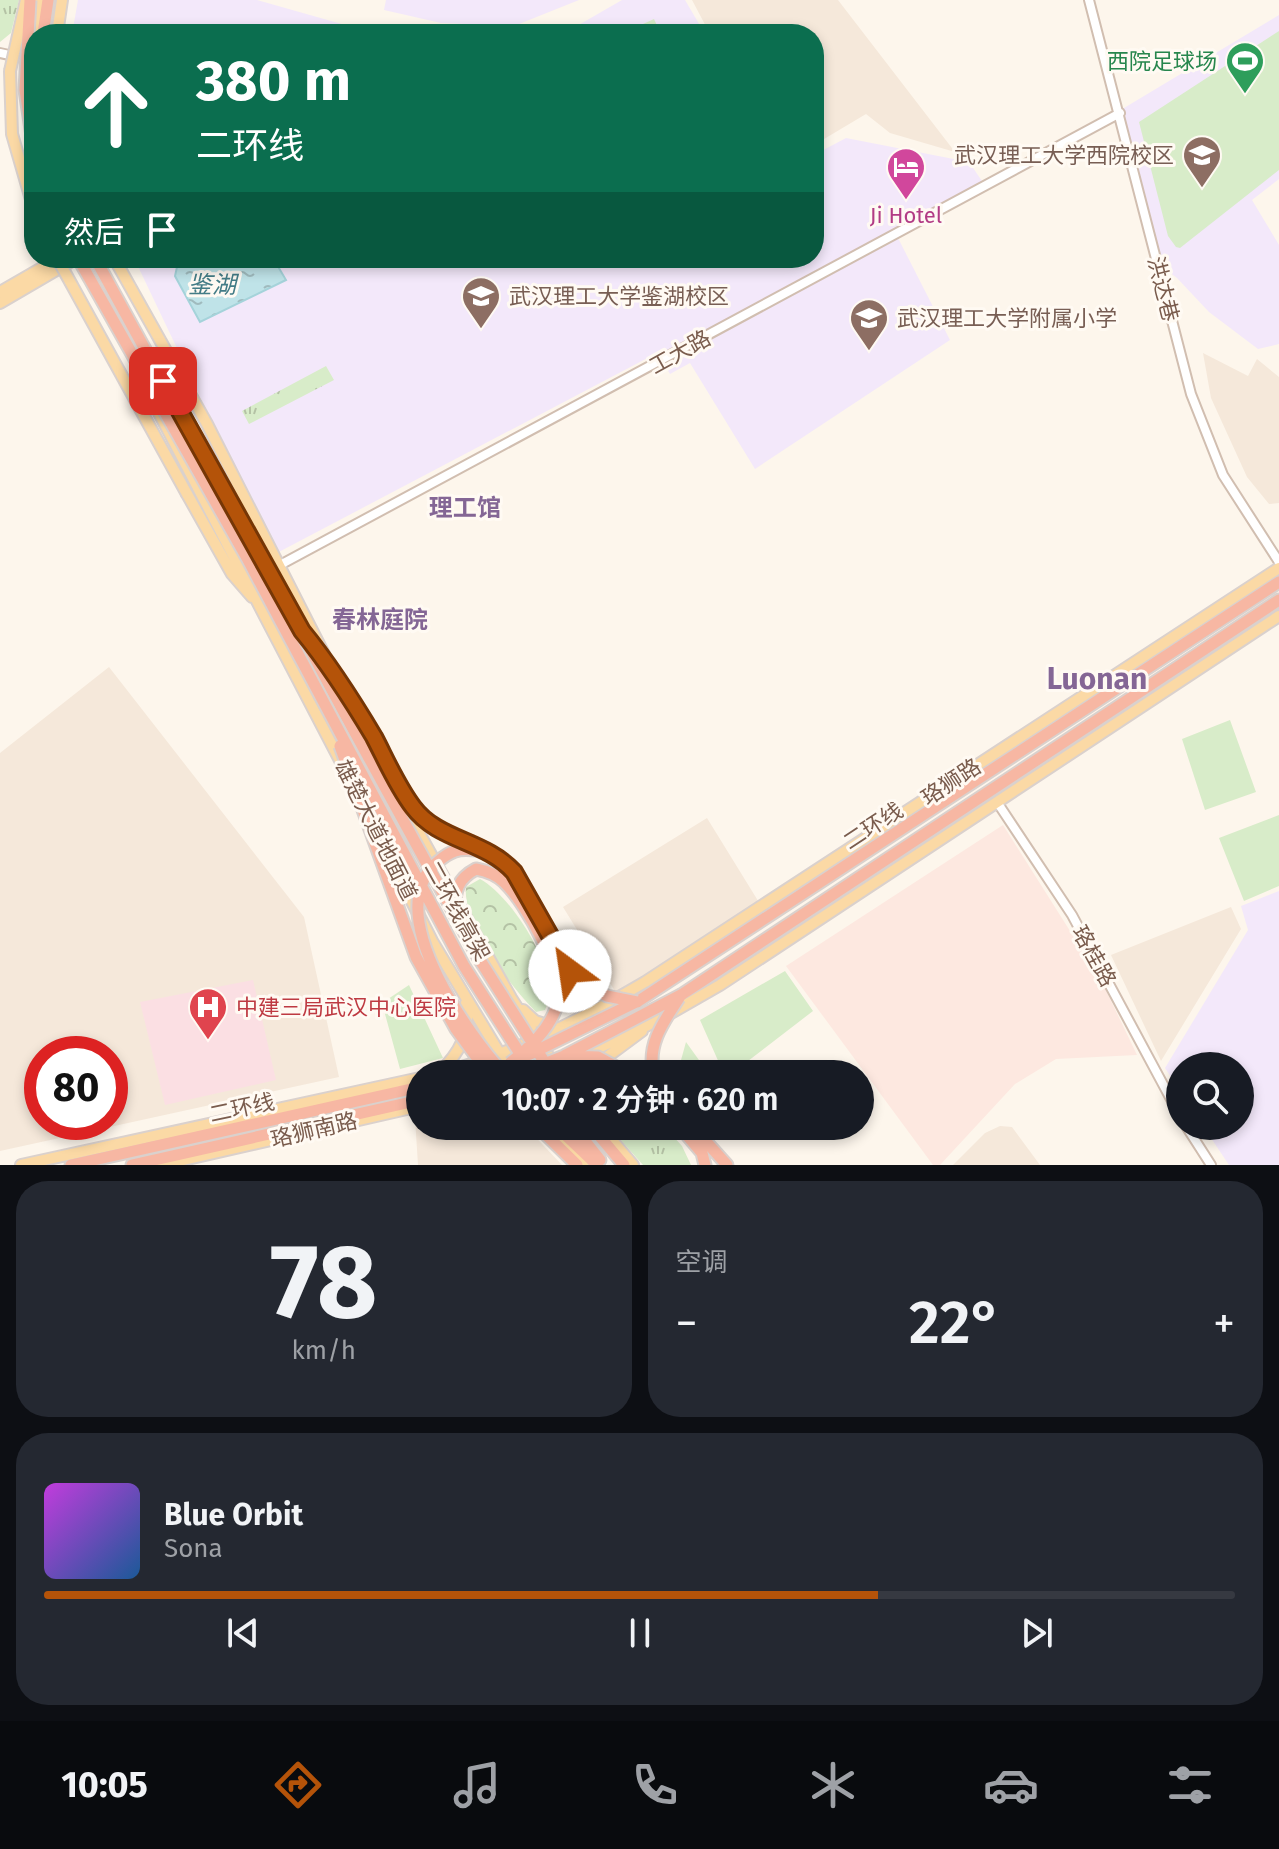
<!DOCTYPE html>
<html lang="zh">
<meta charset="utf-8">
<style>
body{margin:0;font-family:"Fira Sans","Noto Sans SC",sans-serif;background:#242831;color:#f1f3f6;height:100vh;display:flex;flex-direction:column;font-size:30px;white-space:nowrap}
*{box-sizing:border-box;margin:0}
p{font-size:26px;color:#9ea1a6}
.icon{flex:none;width:44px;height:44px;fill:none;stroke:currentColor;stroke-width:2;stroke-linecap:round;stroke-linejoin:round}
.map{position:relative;height:1165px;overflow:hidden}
.drawer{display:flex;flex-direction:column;gap:16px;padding:16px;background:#0d0f14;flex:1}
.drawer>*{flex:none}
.guide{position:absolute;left:24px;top:24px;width:800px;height:244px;border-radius:32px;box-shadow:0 4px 12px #0003;background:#0b6e4f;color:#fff;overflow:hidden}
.tools{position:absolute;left:1166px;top:1052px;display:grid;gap:16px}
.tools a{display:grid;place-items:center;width:88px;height:88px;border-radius:50%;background:#171b24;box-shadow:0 4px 12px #0003;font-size:40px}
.speed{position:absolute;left:24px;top:1036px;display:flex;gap:16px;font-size:40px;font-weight:700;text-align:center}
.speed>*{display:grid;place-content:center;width:104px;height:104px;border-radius:50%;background:#171b24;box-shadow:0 4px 12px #0003;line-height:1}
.speed .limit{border:12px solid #d22;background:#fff;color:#111}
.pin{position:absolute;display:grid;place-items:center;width:68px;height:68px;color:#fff;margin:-34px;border-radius:16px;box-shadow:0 4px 12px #0006}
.me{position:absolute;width:88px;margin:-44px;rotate:329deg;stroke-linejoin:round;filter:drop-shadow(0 0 6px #0008)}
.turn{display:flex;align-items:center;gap:28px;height:168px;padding:0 40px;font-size:36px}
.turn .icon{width:104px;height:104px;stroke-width:2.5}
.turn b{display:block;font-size:56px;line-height:68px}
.then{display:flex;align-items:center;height:76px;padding:0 40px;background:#0003;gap:16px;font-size:30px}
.big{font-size:60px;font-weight:600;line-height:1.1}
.drawer .widget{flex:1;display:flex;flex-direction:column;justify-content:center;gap:12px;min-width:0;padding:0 28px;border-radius:32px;background:#242831}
.drawer .dial{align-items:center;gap:0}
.dial b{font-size:104px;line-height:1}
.song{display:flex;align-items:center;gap:24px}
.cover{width:96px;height:96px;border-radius:12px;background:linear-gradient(135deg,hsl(290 70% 55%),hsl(210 70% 35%))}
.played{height:8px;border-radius:4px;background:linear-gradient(90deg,#b45309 70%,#363941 70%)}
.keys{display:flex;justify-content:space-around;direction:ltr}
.heat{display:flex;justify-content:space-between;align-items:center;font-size:44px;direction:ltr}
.drawer .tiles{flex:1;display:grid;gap:16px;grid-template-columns:1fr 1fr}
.widget:last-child{grid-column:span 2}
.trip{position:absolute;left:406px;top:1060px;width:468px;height:80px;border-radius:40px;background:#171b24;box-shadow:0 4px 12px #0003;font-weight:600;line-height:80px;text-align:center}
.tabs{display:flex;height:128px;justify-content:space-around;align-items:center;background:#090b0e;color:#9ea1a6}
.tabs .icon{width:56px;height:56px}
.tabs .selected{color:#b45309}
.tabs b{font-size:36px;color:#f1f3f6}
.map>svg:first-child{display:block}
.residential{fill:#f5e8da;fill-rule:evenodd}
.commercial{fill:#fde8e0}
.education{fill:#f3e8fa}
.medical{fill:#fbdfe3}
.grass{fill:url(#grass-tufts)}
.forest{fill:url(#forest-crowns)}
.green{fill:#d8ecc9}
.water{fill:url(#water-ripples);stroke:#a5d3da;stroke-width:2}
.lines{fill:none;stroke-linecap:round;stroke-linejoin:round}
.minor-casing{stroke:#d1beb0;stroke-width:12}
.major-casing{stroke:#dad1cd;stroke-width:14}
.highway-casing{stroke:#dad1cd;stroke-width:15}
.minor{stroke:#fff;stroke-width:8}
.major{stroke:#fbd9a5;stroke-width:10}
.highway{stroke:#f7b7a3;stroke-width:11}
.major-bridge-casing{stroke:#dad1cd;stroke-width:14;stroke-linecap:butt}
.highway-bridge-casing{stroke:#dad1cd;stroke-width:15;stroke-linecap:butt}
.major-bridge{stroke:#fbd9a5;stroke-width:10}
.highway-bridge{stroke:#f7b7a3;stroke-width:11}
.route-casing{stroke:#753606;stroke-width:20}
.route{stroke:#b45309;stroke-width:14}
.labels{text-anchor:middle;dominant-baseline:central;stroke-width:6;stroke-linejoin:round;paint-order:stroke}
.leisure-label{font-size:22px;fill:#27864d;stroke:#fffaf3;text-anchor:end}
.education-label{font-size:22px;fill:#785e54;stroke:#fffaf3;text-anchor:start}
.hotel-label{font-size:22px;fill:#b23c85;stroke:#fffaf3}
.street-label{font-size:22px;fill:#7a5c4d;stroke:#fffaf3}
.health-label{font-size:22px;fill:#be3a42;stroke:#fffaf3;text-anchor:start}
.water-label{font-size:24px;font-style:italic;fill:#437c86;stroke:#fffaf3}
.neighbourhood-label{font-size:24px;font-weight:bold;fill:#846695;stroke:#fffaf3}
.district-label{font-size:30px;font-weight:bold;fill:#846695;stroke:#fffaf3}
</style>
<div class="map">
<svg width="1279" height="1165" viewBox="0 0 1279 1165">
<defs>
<pattern id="grass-tufts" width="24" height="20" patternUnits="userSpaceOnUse" patternTransform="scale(2)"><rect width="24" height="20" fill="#d8ecc9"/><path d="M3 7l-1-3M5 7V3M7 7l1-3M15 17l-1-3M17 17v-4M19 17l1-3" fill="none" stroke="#b4c2a5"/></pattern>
<pattern id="forest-crowns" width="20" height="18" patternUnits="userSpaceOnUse" patternTransform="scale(2)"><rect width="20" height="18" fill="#d8ecc9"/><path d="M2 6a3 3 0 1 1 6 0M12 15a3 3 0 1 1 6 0" fill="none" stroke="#b4c2a5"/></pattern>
<pattern id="water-ripples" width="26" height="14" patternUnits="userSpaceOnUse" patternTransform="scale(2)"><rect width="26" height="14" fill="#bfe3e8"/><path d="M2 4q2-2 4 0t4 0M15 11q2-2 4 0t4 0" fill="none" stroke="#a0bbbe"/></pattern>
</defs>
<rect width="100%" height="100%" fill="#fdf6ec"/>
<path class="residential" d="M692,0H838L955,152L890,133L866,114L814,145V34H710Z
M1203,353L1248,376L1257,359L1279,377V503L1269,504L1247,477L1211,398Z
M109,667L304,917L339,1077L0,1151V753ZM42,1054H110V1122H42Z
M707,818L760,904L616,993L563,907Z
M1231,907L1241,929L1161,1061L1111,955Z
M420,1117V1126H525L562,1165H418L415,1118Z
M1000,1126L1012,1127L1040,1165H953L985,1133Z"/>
<path class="commercial" d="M1003,825L1101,980L1137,1055L1056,1059L1015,1084L940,1165H933L786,966Z"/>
<path class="education" d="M78,0H257L377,34H72Z
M386,0H579L514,26L441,23L384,10Z
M622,0H685L705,34H563Z
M1279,15V179L1252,200L1279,245V344L1258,349L1209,312L1177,278L1156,262L1119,111Z
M846,138L969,162L984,184L898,238L950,340L755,469L690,363L670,374L657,353L275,554L134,258H814V155Z
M1279,891V1165H1229L1203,1126H1240V1066H1180V1091L1165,1068L1248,930L1241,906Z"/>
<path class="medical" d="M253,980L276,1080L165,1105L140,1002Z"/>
<path class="grass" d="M0,0H19L11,33L0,42Z
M326,366L334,380L249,424L242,411Z
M608,1126H664L682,1146L691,1165H643Z"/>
<path class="forest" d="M480,879C512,896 563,975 545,1010L536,1012C511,987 462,923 466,887Z"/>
<path class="green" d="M654,19L661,34H621Z
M1279,31V170L1180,248L1176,247L1168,236L1139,122Z
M1230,720L1256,792L1205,810L1182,739Z
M1279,815V886L1244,901L1219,838Z
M785,971L813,1011L731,1074H724L700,1020Z
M409,985L443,1058L400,1069L382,1003Z
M686,1042L709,1074L678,1071Z"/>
<path class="water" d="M179,258H273L286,280L200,322L175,276Z"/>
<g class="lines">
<defs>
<path id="minor" d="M1089,0L1191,394L1223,475L1279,562
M0,53L32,60
M280,565L1120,113
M997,802L1072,915L1180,1116
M1186,1126L1211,1165"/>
<path id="major" d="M36,34L39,0
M57,34L62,0
M10,71L12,134L34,210
M32,108L34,51
M114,258L207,424L324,654
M0,292L59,258
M0,303L77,258
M148,392L344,768
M187,494L232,574L252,597
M371,747L511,998L560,1074
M371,821L432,941L512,1074
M523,1010L535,1021L554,1027
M439,1073C460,1052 471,1033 466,1003
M439,1074C516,1052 577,1022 645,982L1279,568
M542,1074L657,1021L720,985L1279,616
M584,1074L642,1031
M549,1126L583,1165
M600,1126L633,1165
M21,1165L420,1078
M161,1165L420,1106"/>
<path id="highway" d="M43,34L48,0
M95,258L369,758
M681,995L1279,600
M637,1002L1279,582
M537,1126L577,1165
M556,1126L597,1165
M573,1126L600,1160
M591,1126L624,1165
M679,1126L702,1153L705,1165
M692,1126L727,1165
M71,1165L420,1087
M132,1165L420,1100"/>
</defs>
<use href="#minor" class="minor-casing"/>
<use href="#major" class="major-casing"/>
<use href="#highway" class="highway-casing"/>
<use href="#minor" class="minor"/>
<use href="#major" class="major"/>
<use href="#highway" class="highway"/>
<defs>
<path id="major-bridge" d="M10,71L26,0
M57,258L187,494"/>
<path id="highway-bridge" d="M30,0L25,90L34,149
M78,258L247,558L464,966L533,1074
M302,631L329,665L413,807L437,830L473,842
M340,746L416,957L456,1029L489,1074
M369,758L478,957L552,1074
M490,851C481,851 468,848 459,850C448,852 436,862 429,871C389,924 468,1034 504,1074
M504,860L578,979L607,996L637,1002
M454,911C455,891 457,879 476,869C487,871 496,874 504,882C527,904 565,973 557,1005C550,1029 529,1048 510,1063
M530,1054L636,1002
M569,1056L598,1057L629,1074
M519,1074L564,1056L681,995
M654,1074C646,1045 664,1021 679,998"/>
</defs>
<use href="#major-bridge" class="major-bridge-casing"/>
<use href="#highway-bridge" class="highway-bridge-casing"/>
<use href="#major-bridge" class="major-bridge"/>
<use href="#highway-bridge" class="highway-bridge"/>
</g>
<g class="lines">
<defs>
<path id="route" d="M163,381L302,631C329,664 352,700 374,737C386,760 397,786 413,807C438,841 485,840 514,872L570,971"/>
</defs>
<use href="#route" class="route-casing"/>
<use href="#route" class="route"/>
</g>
<defs>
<symbol id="stadium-pin" viewBox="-11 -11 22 30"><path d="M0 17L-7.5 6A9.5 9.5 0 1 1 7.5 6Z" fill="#2e9e5b" stroke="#fffaf3"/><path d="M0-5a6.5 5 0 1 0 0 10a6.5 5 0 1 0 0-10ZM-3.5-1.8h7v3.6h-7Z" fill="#fff"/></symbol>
<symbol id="university-pin" viewBox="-11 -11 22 30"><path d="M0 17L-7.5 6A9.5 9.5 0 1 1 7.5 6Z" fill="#8d6e63" stroke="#fffaf3"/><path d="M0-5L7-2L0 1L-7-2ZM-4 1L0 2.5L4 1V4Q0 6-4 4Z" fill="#fff"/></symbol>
<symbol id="hotel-pin" viewBox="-11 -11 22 30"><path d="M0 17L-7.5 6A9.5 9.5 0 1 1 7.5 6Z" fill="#d1479c" stroke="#fffaf3"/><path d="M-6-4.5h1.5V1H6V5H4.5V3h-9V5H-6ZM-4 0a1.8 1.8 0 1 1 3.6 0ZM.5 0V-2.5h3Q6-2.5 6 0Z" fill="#fff"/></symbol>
<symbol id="school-pin" viewBox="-11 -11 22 30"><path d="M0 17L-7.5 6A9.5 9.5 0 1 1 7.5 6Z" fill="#8d6e63" stroke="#fffaf3"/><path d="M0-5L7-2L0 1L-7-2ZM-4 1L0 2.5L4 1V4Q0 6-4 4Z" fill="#fff"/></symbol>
<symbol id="hospital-pin" viewBox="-11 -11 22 30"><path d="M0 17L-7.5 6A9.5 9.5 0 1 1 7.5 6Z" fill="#e0444e" stroke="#fffaf3"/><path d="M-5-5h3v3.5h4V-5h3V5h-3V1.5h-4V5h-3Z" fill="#fff"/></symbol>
</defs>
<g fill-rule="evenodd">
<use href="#stadium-pin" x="1223" y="39" width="44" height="60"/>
<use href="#university-pin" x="1180" y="133" width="44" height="60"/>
<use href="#hotel-pin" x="884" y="145" width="44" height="60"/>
<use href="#university-pin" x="459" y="274" width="44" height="60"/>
<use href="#school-pin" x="847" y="296" width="44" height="60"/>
<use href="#hospital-pin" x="186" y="985" width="44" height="60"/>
</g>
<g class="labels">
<g class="leisure-label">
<text x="1217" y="61">西院足球场</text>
</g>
<g class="education-label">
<text x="1174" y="155" text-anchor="end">武汉理工大学西院校区</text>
<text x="509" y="296">武汉理工大学鉴湖校区</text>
<text x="897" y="318">武汉理工大学附属小学</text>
</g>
<g class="hotel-label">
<text x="906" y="215">Ji Hotel</text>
</g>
<g class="street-label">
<text transform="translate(1163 289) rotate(76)">洪达巷</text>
<text transform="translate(680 352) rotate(-29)">工大路</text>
<text transform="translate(951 782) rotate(-33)">珞狮路</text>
<text transform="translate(873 826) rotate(-33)">二环线</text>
<text transform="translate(376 830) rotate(63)">雄楚大道地面道</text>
<text transform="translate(457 911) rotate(61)">二环线高架</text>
<text transform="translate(1094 956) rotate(61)">珞桂路</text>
<text transform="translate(242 1108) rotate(-12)">二环线</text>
<text transform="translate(314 1130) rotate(-13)">珞狮南路</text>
</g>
<g class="health-label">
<text x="236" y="1007">中建三局武汉中心医院</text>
</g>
<g class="water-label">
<text x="212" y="285">鉴湖</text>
</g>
<g class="neighbourhood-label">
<text x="465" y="508">理工馆</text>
<text x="380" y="620">春林庭院</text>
</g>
<g class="district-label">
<text x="1097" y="679">Luonan</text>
</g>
</g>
</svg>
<div class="tools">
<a><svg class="icon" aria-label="search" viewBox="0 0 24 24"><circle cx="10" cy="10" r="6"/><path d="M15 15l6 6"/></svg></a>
</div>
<div class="speed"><div class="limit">80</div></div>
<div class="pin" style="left:163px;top:381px;background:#d93025"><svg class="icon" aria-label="arrive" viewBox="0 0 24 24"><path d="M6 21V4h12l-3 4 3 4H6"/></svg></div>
<svg class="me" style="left:570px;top:971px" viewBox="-20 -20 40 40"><circle r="19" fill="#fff"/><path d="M0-13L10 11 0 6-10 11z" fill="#b45309"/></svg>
<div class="trip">10:07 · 2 分钟 · 620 m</div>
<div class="guide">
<div class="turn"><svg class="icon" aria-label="ahead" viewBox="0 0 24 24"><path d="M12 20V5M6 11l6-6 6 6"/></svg><div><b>380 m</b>二环线</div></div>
<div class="then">然后<svg class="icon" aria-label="arrive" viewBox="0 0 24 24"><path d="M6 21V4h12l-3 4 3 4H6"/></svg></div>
</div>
</div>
<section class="drawer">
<div class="tiles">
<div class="widget dial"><b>78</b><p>km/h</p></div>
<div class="widget"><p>空调</p>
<div class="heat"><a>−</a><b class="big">22°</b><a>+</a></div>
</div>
<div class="widget">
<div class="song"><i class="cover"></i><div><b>Blue Orbit</b><p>Sona</p></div></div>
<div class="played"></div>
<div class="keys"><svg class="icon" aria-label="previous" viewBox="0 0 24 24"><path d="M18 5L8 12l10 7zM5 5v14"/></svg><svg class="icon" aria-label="pause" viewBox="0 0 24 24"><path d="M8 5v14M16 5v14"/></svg><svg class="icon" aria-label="next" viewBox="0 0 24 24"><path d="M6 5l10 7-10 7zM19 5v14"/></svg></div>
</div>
</div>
</section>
<nav class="tabs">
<b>10:05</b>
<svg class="icon selected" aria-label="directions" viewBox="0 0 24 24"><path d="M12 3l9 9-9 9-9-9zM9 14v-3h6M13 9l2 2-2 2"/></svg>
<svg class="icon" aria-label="music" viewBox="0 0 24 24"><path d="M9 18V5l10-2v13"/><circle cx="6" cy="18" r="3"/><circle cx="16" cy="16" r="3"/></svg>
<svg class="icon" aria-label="phone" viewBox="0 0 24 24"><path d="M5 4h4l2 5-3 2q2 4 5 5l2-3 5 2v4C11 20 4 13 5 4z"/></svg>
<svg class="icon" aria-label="climate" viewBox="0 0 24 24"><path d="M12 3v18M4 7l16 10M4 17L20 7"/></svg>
<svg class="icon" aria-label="car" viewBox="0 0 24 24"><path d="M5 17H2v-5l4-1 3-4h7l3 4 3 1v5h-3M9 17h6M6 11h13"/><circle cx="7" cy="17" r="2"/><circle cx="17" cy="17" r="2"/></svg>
<svg class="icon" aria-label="filters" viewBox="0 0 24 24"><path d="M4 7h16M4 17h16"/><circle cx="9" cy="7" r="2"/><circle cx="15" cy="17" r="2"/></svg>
</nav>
